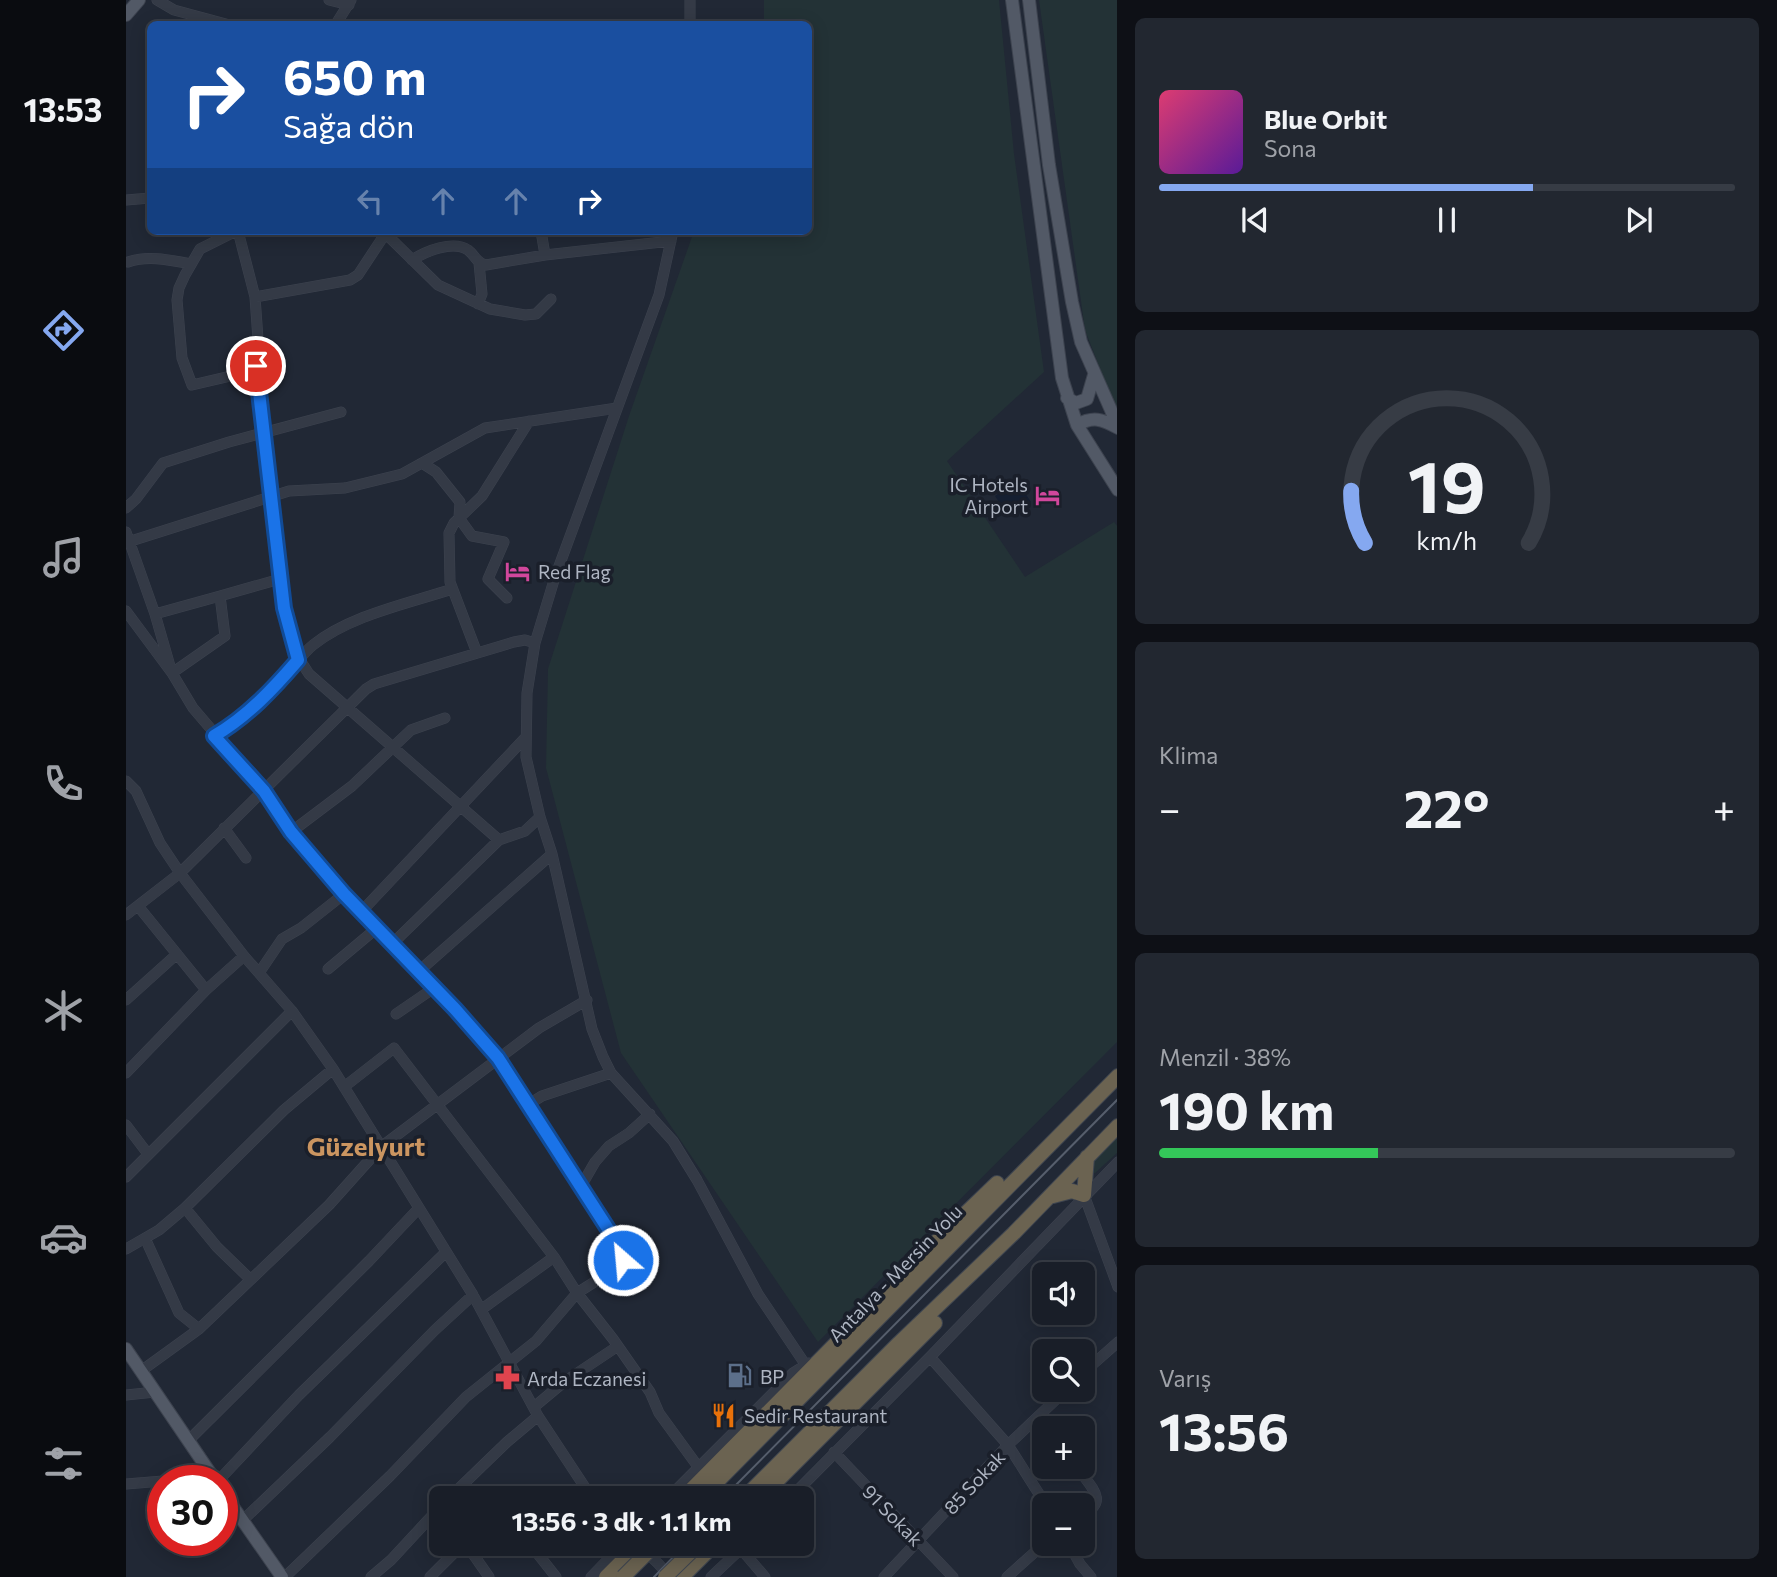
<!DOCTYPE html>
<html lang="tr">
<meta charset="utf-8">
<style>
body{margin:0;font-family:Commissioner,sans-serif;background:#222730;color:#f1f3f6;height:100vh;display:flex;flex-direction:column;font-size:26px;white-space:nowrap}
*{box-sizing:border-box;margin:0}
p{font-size:23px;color:#9fa2a8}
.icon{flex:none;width:38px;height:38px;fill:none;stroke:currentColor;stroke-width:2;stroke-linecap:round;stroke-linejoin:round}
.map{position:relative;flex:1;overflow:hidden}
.drawer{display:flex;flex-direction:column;gap:18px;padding:18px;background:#0e1016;width:660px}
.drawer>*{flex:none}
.top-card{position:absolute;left:21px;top:21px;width:665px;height:214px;border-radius:10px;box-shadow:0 4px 18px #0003,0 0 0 2px #373c45;background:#1a4fa0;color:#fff;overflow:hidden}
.tools{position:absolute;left:906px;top:1262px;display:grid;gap:14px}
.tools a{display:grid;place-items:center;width:63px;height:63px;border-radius:10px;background:#191e28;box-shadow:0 4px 18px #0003,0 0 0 2px #373c45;font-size:35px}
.speed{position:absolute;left:21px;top:1465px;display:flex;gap:14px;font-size:35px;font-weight:700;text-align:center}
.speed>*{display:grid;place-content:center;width:91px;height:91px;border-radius:50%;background:#191e28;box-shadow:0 4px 18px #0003,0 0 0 2px #373c45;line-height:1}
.speed .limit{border:10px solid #d22;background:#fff;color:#111}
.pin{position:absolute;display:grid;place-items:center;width:60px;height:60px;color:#fff;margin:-30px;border:4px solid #fff;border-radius:50%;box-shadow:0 2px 7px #0007}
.me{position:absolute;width:77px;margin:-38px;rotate:333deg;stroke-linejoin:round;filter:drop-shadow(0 0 5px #0008)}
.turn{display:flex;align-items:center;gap:24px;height:147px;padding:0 21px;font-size:32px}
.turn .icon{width:91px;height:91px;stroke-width:2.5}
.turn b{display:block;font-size:49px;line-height:60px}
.lanes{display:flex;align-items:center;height:66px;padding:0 21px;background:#0003;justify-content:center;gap:35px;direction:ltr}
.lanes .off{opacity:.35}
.big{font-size:52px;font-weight:700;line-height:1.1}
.drawer .widget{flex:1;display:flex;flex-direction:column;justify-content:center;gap:10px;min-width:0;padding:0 24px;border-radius:10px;background:#222730}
.drawer .dial{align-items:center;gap:0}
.dial svg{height:182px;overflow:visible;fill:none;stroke:#373c45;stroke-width:7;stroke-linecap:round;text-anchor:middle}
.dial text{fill:#f1f3f6;stroke:none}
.song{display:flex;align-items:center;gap:21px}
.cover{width:84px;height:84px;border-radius:10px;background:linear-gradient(135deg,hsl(340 70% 55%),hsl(270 70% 35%))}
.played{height:7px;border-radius:4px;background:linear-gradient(90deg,#85a8f0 65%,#373c45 65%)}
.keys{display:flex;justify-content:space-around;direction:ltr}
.heat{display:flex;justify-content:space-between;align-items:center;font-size:38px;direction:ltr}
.charge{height:10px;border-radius:5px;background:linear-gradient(90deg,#34c759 38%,#373c45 0)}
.trip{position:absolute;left:303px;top:1486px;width:385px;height:70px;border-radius:10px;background:#191e28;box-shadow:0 4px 18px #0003,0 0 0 2px #373c45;font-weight:700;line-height:70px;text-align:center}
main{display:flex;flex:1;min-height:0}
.dock{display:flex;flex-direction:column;width:126px;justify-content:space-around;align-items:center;background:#0a0c10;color:#9fa2a8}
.dock .icon{width:49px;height:49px}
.dock .current{color:#85a8f0}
.dock b{font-size:32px;color:#f1f3f6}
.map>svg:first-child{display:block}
.green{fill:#233236}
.water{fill:#151f31}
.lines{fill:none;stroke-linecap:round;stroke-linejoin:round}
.minor-casing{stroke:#3d434f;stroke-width:11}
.major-casing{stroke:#3d434f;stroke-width:14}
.highway-casing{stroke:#3e4550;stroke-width:16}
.minor{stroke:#343a46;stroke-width:10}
.major{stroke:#525966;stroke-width:12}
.highway{stroke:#6b6351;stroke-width:14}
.tram{stroke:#565e6c;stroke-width:2}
.highway-bridge-casing{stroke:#3e4550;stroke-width:16;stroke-linecap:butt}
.highway-bridge{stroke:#6b6351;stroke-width:14}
.route-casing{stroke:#114b97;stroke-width:18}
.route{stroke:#1a73e8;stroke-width:12}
.labels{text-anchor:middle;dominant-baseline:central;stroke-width:7;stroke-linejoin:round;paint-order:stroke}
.poi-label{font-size:19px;fill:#aeb5c2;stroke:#1a1f2a;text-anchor:start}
.street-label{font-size:19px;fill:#aeb5c2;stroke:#1a1f2a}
.district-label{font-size:26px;font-weight:bold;fill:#cb9560;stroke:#1a1f2a}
</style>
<main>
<nav class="dock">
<b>13:53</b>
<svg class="icon current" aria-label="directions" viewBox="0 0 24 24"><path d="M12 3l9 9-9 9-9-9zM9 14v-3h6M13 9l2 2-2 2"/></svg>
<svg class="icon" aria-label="music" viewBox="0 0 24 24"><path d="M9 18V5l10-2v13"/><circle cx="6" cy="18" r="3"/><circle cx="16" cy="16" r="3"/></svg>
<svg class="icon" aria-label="phone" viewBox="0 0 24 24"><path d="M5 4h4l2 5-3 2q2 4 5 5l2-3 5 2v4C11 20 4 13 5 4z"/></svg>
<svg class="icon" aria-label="climate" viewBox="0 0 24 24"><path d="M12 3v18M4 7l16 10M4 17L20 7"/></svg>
<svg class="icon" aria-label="car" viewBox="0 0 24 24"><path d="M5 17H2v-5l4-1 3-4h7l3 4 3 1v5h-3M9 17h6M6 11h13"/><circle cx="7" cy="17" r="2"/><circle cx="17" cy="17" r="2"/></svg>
<svg class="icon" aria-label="filters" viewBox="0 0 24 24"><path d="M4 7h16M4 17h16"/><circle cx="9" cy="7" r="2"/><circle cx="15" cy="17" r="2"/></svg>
</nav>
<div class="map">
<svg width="992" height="1577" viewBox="0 0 992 1577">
<rect width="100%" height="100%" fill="#212835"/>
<path class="green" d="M638,0H873L888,154L918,372L821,461L899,577L988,522L992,527L991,1042L692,1342L495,1053L420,768L422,669L503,416L568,231H682V24H638Z
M913,0H991V412L959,330Z
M991,1135V1153L969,1173L964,1172L965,1162Z"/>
<path class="water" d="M891,481L905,502L883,517L869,496Z"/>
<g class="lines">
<defs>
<path id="minor" d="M31,0L48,10L100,24
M203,0L223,5
M210,24L225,0
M564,24V0
M0,200L24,198
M110,231L74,249L59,275L53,288L51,300L56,358L66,385L130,370
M112,231L129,297L132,339L130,366L154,579C158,612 163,647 183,674L373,840
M415,231L419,255
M547,231L533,295L429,577L409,643L401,693L400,757L414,817L426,854L466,1029L477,1057L485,1073L547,1141L571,1180L632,1294L679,1364
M259,233L312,285L364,309L399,315L410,314L425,299
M286,260C300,251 327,240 342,250C350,256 350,263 360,265L419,255L545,241
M2,262C22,255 44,260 65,264
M129,297L224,280L232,275L261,231
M352,304L356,294L353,263
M296,463L310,472L334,502L333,518L346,536L378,542L362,579L381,598
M0,508L10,499L37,463L103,442L215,412
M0,532L29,614L46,673L99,636L94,596L154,579
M5,541L163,491L219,488L276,474L359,428L491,408
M0,611L46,673L67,708L138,791L165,832L218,894L329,1009L372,1058L496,1254L497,1260L492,1267L451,1293L410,1341L340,1397L264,1476L159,1577
M29,614L94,596
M351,653L324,582L323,533L328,523L356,496L403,421
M88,736C116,720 140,697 162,673C170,664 177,653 187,645C225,615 281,604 326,589
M0,781L10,791L34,843L54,873L118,956L166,1011L207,1069L347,1295L412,1416L466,1498
M98,828L120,858
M165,832L226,786L285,730L319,718
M12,906L80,990
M235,912L399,738
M0,915L54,873L240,689L248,684L388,642L399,640L409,643
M266,944L373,840L399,831L414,817
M202,969L251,928
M292,972L426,854
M133,973L156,939L175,928L218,894
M0,1000L51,954
M270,1014L308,988
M0,1073L80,990L118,956
M218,1087L268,1048L428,1257L451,1293L487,1339L524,1392L533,1413L573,1468
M403,1104L416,1096L485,1073
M0,1125L22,1154
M0,1177L166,1011
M454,1188L469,1162L483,1146L503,1133L524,1114
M958,1195L992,1287
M59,1208L91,1247L124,1279
M19,1238L53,1313L73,1329
M0,1249L33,1230L59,1208L158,1110L207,1069
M356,1309L428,1257
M804,1357L882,1445L920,1505
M15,1371L73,1329L203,1205L255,1147L413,1028L461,1000
M957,1373L992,1342
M0,1395L29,1392
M408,1407L438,1382L492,1346
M62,1441L243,1261L293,1208
M708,1452L827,1577
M956,1474C968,1490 981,1502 957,1515
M46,1480L86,1476
M93,1480L173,1395L320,1252
M0,1484L37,1481
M323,1498L381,1442L412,1416
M542,1498L667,1373L683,1363
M664,1498L804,1357L992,1162
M116,1521L204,1437L309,1330L347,1295
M340,1544L363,1577
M404,1544L430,1577
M496,1544C519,1548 530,1560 544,1577
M943,1544L954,1564L965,1577
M615,1549L639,1577
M245,1577L265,1560L315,1506
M304,1577L337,1544
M465,1577L497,1544
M585,1577L620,1544
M758,1577L882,1445L940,1390
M881,1577L919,1543"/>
<path id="major" d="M886,0L936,378L951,425L992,490
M903,0L923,165L946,302L955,342L992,426
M0,15L13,0
M941,398L950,403L961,399L968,375
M951,425C967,416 976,419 992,428
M0,1349L89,1480
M96,1491L156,1577"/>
<path id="highway" d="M927,1196L946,1191L958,1195L961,1157
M557,1498L818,1234L871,1183
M575,1498L992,1076
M618,1498L773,1343L888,1233L992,1126
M634,1498L809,1323
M480,1577L513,1544
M556,1577L589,1544"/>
</defs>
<use href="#minor" class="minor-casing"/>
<use href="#major" class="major-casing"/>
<use href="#highway" class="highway-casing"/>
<use href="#minor" class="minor"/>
<use href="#major" class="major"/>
<use href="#highway" class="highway"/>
<path class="tram" d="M597,1498L992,1099
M528,1577L560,1544"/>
<defs>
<path id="highway-bridge" d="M497,1577L530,1544
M539,1577L573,1544"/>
</defs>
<use href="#highway-bridge" class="highway-bridge-casing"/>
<use href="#highway-bridge" class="highway-bridge"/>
</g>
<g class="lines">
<defs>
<path id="route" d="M130,366L158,608L172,660C148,688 121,717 88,736L138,791L165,832L218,894L329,1009L372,1058L493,1246L497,1260"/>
</defs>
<use href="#route" class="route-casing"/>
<use href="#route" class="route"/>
</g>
<defs>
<symbol id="hotel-bare" viewBox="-9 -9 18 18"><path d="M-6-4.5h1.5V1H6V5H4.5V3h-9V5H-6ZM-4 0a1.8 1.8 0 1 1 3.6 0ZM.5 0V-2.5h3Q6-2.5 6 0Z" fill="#d1479c" stroke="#1a1f2a" stroke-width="2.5" paint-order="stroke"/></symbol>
<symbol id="fuel-bare" viewBox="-9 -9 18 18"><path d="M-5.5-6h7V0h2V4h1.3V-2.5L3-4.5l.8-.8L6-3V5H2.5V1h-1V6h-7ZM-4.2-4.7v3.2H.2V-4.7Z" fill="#5c6f8a" stroke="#1a1f2a" stroke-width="2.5" paint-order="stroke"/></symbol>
<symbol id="pharmacy-bare" viewBox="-9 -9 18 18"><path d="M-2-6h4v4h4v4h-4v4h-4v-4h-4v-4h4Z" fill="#e0444e" stroke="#1a1f2a" stroke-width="2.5" paint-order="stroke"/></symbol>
<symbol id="restaurant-bare" viewBox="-9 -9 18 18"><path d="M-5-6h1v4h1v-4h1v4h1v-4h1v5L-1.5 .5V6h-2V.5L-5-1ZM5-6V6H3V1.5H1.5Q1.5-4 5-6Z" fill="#e8710a" stroke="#1a1f2a" stroke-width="2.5" paint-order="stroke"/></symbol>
</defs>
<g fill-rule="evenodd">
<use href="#hotel-bare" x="904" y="478" width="35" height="35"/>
<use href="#hotel-bare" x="374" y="554" width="35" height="35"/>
<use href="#fuel-bare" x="596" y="1358" width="35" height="35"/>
<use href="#pharmacy-bare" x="364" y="1360" width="35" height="35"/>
<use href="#restaurant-bare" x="580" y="1398" width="35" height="35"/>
</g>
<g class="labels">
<g class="poi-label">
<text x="902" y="484" text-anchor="end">IC Hotels<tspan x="902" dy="22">Airport</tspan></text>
<text x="412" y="571">Red Flag</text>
<text x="634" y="1376">BP</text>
<text x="401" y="1378">Arda Eczanesi</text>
<text x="618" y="1415">Sedir Restaurant</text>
</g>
<g class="street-label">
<text transform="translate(769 1273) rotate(-46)">Antalya - Mersin Yolu</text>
<text transform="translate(848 1482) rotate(-47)">85 Sokak</text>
<text transform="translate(767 1515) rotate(46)">91 Sokak</text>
</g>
<g class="district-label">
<text x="240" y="1145">Güzelyurt</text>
</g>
</g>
</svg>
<div class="tools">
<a><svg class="icon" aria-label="sound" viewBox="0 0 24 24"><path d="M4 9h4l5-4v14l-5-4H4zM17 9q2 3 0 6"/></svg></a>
<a><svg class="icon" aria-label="search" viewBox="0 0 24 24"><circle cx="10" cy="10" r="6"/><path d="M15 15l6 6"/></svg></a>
<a>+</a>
<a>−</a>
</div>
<div class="speed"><div class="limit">30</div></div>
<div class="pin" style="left:130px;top:366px;background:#d93025"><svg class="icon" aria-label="arrive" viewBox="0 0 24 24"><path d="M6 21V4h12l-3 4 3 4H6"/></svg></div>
<svg class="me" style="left:497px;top:1260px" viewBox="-20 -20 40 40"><circle r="17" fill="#1a73e8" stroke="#fff" stroke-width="3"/><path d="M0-11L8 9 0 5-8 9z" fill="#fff"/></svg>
<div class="trip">13:56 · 3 dk · 1.1 km</div>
<div class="top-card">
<div class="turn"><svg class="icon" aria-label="right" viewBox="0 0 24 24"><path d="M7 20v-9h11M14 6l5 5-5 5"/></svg><div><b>650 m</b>Sağa dön</div></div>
<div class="lanes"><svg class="icon off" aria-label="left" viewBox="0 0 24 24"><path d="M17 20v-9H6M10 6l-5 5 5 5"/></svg><svg class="icon off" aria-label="ahead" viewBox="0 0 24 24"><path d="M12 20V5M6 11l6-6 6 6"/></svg><svg class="icon off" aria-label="ahead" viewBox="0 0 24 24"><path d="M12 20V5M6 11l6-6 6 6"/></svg><svg class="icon" aria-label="right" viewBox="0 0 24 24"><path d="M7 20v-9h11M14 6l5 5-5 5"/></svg></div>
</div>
</div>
<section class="drawer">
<div class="widget">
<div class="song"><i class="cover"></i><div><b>Blue Orbit</b><p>Sona</p></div></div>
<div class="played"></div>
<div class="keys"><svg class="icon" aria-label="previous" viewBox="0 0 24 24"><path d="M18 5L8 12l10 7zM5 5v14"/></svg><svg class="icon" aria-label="pause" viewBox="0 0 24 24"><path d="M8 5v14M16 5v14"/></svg><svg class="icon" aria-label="next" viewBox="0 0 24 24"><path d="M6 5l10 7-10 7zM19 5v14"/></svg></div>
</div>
<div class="widget dial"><svg viewBox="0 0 100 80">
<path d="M14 69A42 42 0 1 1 86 69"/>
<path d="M14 69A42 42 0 0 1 8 46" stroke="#85a8f0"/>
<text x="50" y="56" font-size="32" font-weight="700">19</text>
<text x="50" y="72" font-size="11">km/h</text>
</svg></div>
<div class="widget"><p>Klima</p>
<div class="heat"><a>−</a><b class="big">22°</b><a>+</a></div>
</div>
<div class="widget"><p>Menzil · 38%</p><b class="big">190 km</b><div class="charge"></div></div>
<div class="widget"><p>Varış</p><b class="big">13:56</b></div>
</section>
</main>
